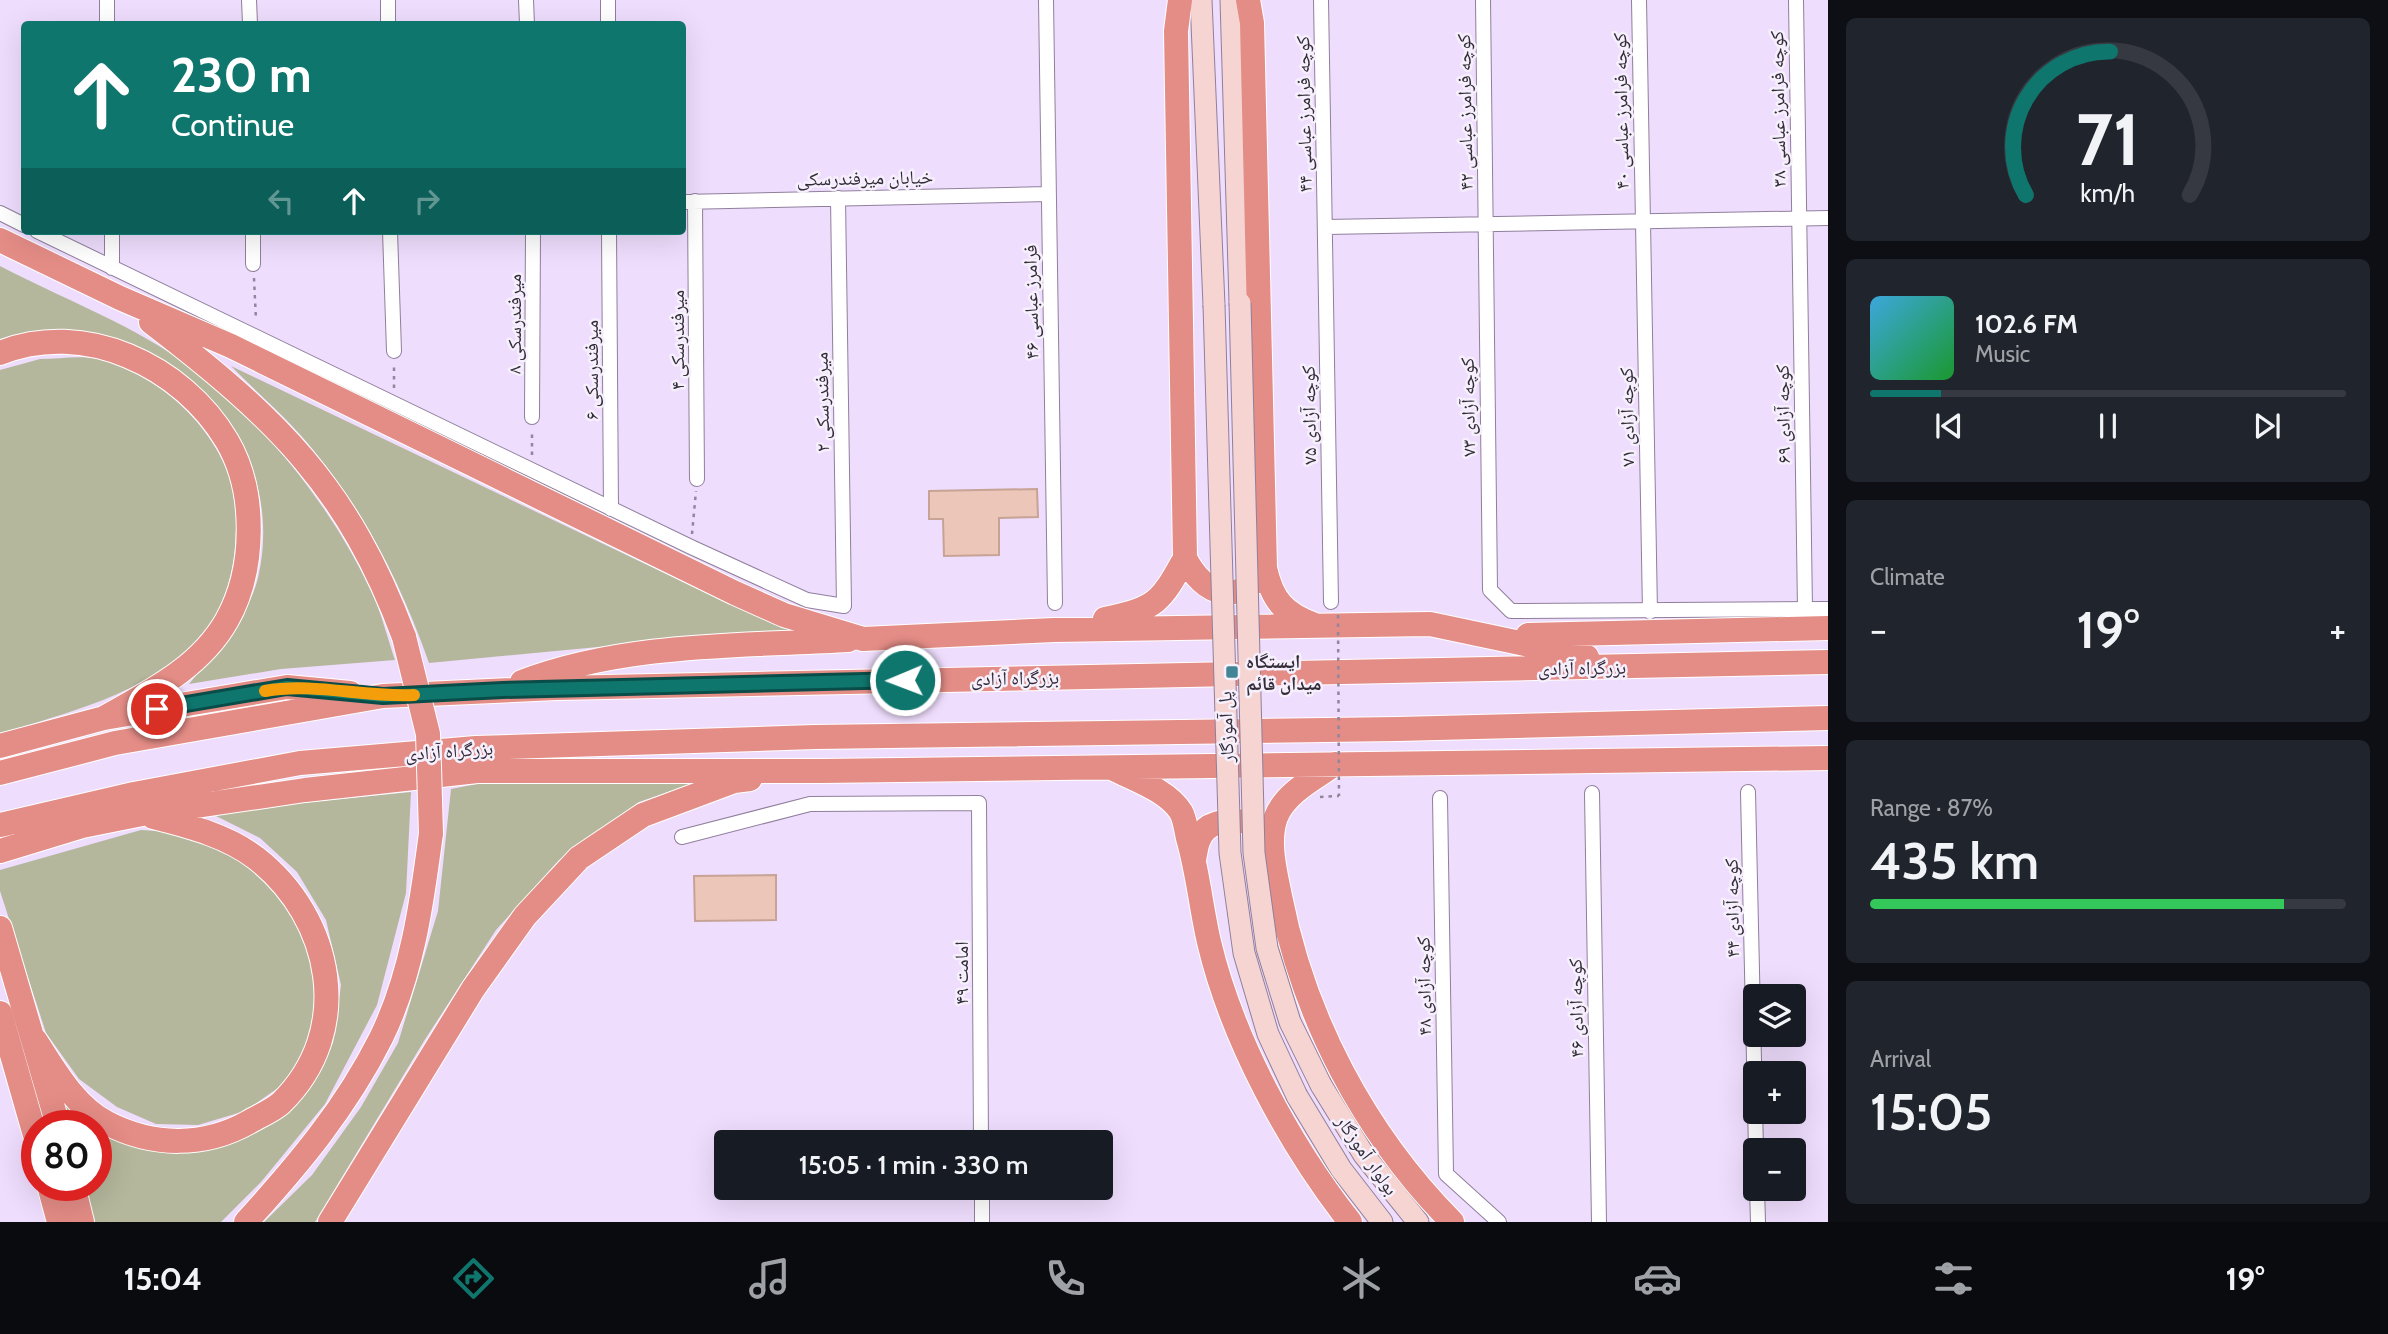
<!DOCTYPE html>
<meta charset="utf-8">
<style>
body{margin:0;font-family:Cabin,"Noto Naskh Arabic",sans-serif;background:#20242c;color:#f1f3f6;height:100vh;display:flex;flex-direction:column;font-size:26px;white-space:nowrap}
*{box-sizing:border-box;margin:0}
p{font-size:23px;color:#9ea1a6}
.icon{flex:none;width:38px;height:38px;fill:none;stroke:currentColor;stroke-width:2;stroke-linecap:round;stroke-linejoin:round}
.map{position:relative;flex:1;overflow:hidden}
.panel{display:flex;flex-direction:column;gap:18px;padding:18px;background:#0d0f14;width:560px}
.panel>*{flex:none}
.guide{position:absolute;left:21px;top:21px;width:665px;height:214px;border-radius:7px;box-shadow:0 7px 28px #0002;background:#0f766e;color:#fff;overflow:hidden}
.controls{position:absolute;left:1743px;top:984px;display:grid;gap:14px}
.controls a{display:grid;place-items:center;width:63px;height:63px;border-radius:7px;background:#171b24;box-shadow:0 7px 28px #0002;font-size:35px}
.speed{position:absolute;left:21px;top:1110px;display:flex;gap:14px;font-size:35px;font-weight:700;text-align:center}
.speed>*{display:grid;place-content:center;width:91px;height:91px;border-radius:50%;background:#171b24;box-shadow:0 7px 28px #0002;line-height:1}
.speed .limit{border:10px solid #d22;background:#fff;color:#111}
.pin{position:absolute;display:grid;place-items:center;width:60px;height:60px;color:#fff;margin:-30px;border:4px solid #fff;border-radius:50%;box-shadow:0 2px 7px #0007}
.me{position:absolute;width:77px;margin:-38px;rotate:269deg;stroke-linejoin:round;filter:drop-shadow(0 0 5px #0008)}
.turn{display:flex;align-items:center;gap:24px;height:147px;padding:0 35px;font-size:32px}
.turn .icon{width:91px;height:91px;stroke-width:2.5}
.turn b{display:block;font-size:49px;line-height:60px}
.lanes{display:flex;align-items:center;height:66px;padding:0 35px;background:#0003;justify-content:center;gap:35px;direction:ltr}
.lanes .off{opacity:.35}
.big{font-size:52px;font-weight:600;line-height:1.1}
.panel .widget{flex:1;display:flex;flex-direction:column;justify-content:center;gap:10px;min-width:0;padding:0 24px;border-radius:10px;background:#20242c}
.panel .dial{align-items:center;gap:0}
.dial svg{height:182px;overflow:visible;fill:none;stroke:#363941;stroke-width:7;stroke-linecap:round;text-anchor:middle}
.dial text{fill:#f1f3f6;stroke:none}
.song{display:flex;align-items:center;gap:21px}
.cover{width:84px;height:84px;border-radius:10px;background:linear-gradient(135deg,hsl(200 70% 55%),hsl(130 70% 35%))}
.played{height:7px;border-radius:4px;background:linear-gradient(90deg,#0f766e 15%,#363941 15%)}
.keys{display:flex;justify-content:space-around;direction:ltr}
.heat{display:flex;justify-content:space-between;align-items:center;font-size:38px;direction:ltr}
.charge{height:10px;border-radius:5px;background:linear-gradient(90deg,#34c759 87%,#363941 0)}
.trip{position:absolute;left:714px;top:1130px;width:399px;height:70px;border-radius:7px;background:#171b24;box-shadow:0 7px 28px #0002;font-weight:600;line-height:70px;text-align:center}
.menu{display:flex;height:112px;justify-content:space-around;align-items:center;background:#090b0e;color:#9ea1a6}
.menu .icon{width:49px;height:49px}
.menu .selected{color:#0f766e}
.menu b{font-size:32px;color:#f1f3f6}
main{display:flex;flex:1;min-height:0}
.map>svg:first-child{display:block}
.green{fill:#b5b79c}
.building{fill:#ecc7b9;stroke:#c7a395;stroke-width:2}
.lines{fill:none;stroke-linecap:round;stroke-linejoin:round}
.minor-casing{stroke:#907f9c;stroke-width:16}
.secondary-casing{stroke:#907f9c;stroke-width:23}
.trunk-casing{stroke:#fff;stroke-width:26}
.path{stroke:#92869c;stroke-width:2.5;stroke-dasharray:3.5 5;stroke-linecap:butt}
.minor{stroke:#fff;stroke-width:14}
.secondary{stroke:#f5d4d2;stroke-width:21}
.trunk{stroke:#e48c86;stroke-width:24}
.secondary-bridge-casing{stroke:#907f9c;stroke-width:23;stroke-linecap:butt}
.trunk-bridge-casing{stroke:#fff;stroke-width:26;stroke-linecap:butt}
.path-bridge{stroke:#92869c;stroke-width:2.5;stroke-dasharray:3.5 5;stroke-linecap:butt}
.secondary-bridge{stroke:#f5d4d2;stroke-width:21}
.trunk-bridge{stroke:#e48c86;stroke-width:24}
.route-casing{stroke:#0a4d48;stroke-width:18}
.route{stroke:#0f766e;stroke-width:12}
.slow{stroke:#f59e0b;stroke-width:12}
.poi-dot{fill:#438596;stroke:#f6effc;stroke-width:2.5}
.labels{text-anchor:middle;dominant-baseline:central;stroke-width:5;stroke-linejoin:round;paint-order:stroke}
.street-label{font-size:19px;fill:#332c38;stroke:#f6effc}
.poi-label{font-size:19px;font-weight:bold;fill:#332c38;stroke:#f6effc;text-anchor:start}
</style>
<main>
<div class="map">
<svg width="1828" height="1222" viewBox="0 0 1828 1222">
<rect width="100%" height="100%" fill="#efddfd"/>
<path class="green" d="M0,266C59,297 124,321 179,359C260,414 336,511 375,600C383,619 388,640 395,660L281,669L189,684C216,652 247,620 258,578C293,428 146,292 0,342Z
M40,359C58,359 81,355 98,359C159,375 213,424 232,484C238,504 236,528 235,548C232,580 220,620 195,644C142,695 68,712 0,734V370Z
M231,366L729,604L809,636L630,644L429,663C402,586 366,514 314,451C290,420 258,394 231,366Z
M714,777L639,802L559,860L496,930L424,1041L315,1222H264L312,1175L361,1107L398,1043L438,911L451,789L477,784Z
M411,792L406,893L377,1005L325,1104L261,1182L221,1222H93L84,1185H96V1125H68L60,1093L197,1149L300,1096L333,1043L341,985L326,920L297,872L260,838L208,812Z
M141,830L193,833L240,853L279,889L308,937L317,993L310,1041L285,1083L245,1111L198,1125L156,1124L117,1107L79,1079L46,1033L0,891V870Z"/>
<path class="building" d="M1037,489L1038,517L999,518V555L944,556L943,519H929V491Z
M776,875V920L695,921L694,876Z"/>
<g class="lines">
<defs>
<path id="minor" d="M107,0V24
M249,0L250,24
M388,0V24
M526,0L527,24
M608,0V24
M1046,0L1055,603
M1321,0L1331,602
M1483,0L1490,590L1511,611L1828,609
M1639,0L1650,612
M1796,0L1805,609
M695,201L697,479
M682,202L1048,194
M0,213L24,225
M1325,227L1828,218
M37,231L691,547L807,600L844,606L838,198
M112,231V268
M253,231V264
M390,231L394,351
M609,231L611,509
M532,417L533,231
M1748,792L1756,1150
M1592,793L1599,1222
M1440,798L1446,1174L1499,1222
M682,837L810,804L979,803L981,1143
M982,1188V1222
M1757,1188L1758,1222"/>
<path id="secondary" d="M1201,0L1214,305
M1231,0L1240,303
M1321,1085L1364,1155L1418,1222
M1297,1096L1341,1169L1382,1222"/>
<path id="trunk" d="M1180,0L1176,31L1185,558C1203,595 1239,608 1265,568
M1248,0L1252,23L1265,568C1272,600 1284,614 1315,625
M0,240L120,298L231,346L735,593L784,615L863,639L1054,630L1430,624L1587,657
M151,322C276,418 348,486 404,637
M0,353C84,319 183,366 227,441C257,492 255,570 227,620C200,668 150,692 104,718
M1105,619C1157,608 1160,603 1185,558
M1528,635L1828,628
M522,682C624,643 740,646 848,640
M0,746L104,718L287,687L350,693
M1335,764C1315,778 1285,793 1276,817C1267,841 1275,871 1280,896C1304,1018 1364,1133 1452,1222
M1114,769C1136,780 1168,791 1181,812C1185,819 1186,830 1188,838C1198,872 1201,908 1209,942C1232,1039 1289,1144 1350,1222
M0,773L115,743L383,696L556,688L1828,662
M0,825L134,794L300,763L476,748L815,737L1398,729L1828,718
M0,851L82,826L142,814L305,790L477,771H821L1828,758
M1194,860C1196,849 1197,837 1206,829C1217,819 1246,819 1259,826C1263,829 1267,835 1270,839
M0,928L58,1125
M0,1013L37,1142
M35,1040C55,1070 74,1106 107,1123C153,1147 205,1147 249,1122C259,1116 272,1111 281,1103C355,1031 333,918 256,858C226,835 188,826 153,817
M49,1185L59,1222
M73,1185L82,1222
M246,1222C298,1165 346,1108 381,1038C412,975 422,902 431,833
M330,1222L473,989L525,916L579,858L643,815L734,781L750,779"/>
</defs>
<use href="#minor" class="minor-casing"/>
<use href="#secondary" class="secondary-casing"/>
<use href="#trunk" class="trunk-casing"/>
<path class="path" d="M254,278L256,320
M394,388V363
M532,455V430
M692,534L696,491
M1320,797L1339,796"/>
<use href="#minor" class="minor"/>
<use href="#secondary" class="secondary"/>
<use href="#trunk" class="trunk"/>
<defs>
<path id="secondary-bridge" d="M1240,303L1254,853L1267,948L1290,1022L1321,1085
M1214,305L1230,853L1244,953L1268,1034L1297,1096"/>
<path id="trunk-bridge" d="M404,637L428,734L431,833"/>
</defs>
<use href="#secondary-bridge" class="secondary-bridge-casing"/>
<use href="#trunk-bridge" class="trunk-bridge-casing"/>
<path class="path-bridge" d="M1338,615L1339,796"/>
<use href="#secondary-bridge" class="secondary-bridge"/>
<use href="#trunk-bridge" class="trunk-bridge"/>
</g>
<g class="lines">
<defs>
<path id="route" d="M157,709L287,687L383,696L503,690L905,680"/>
</defs>
<use href="#route" class="route-casing"/>
<use href="#route" class="route"/>
<path class="slow" d="M265,691C314,682 365,698 414,695"/>
</g>
<rect class="poi-dot" x="1225" y="665" width="14" height="14" rx="3.5"/>
<g class="labels">
<g class="street-label">
<text transform="translate(1778 109) rotate(-91)">کوچه فرامرز عباسی ۳۸</text>
<text transform="translate(1621 111) rotate(-91)">کوچه فرامرز عباسی ۴۰</text>
<text transform="translate(1465 112) rotate(-91)">کوچه فرامرز عباسی ۴۲</text>
<text transform="translate(1304 114) rotate(-91)">کوچه فرامرز عباسی ۴۴</text>
<text transform="translate(865 178) rotate(-1)">خیابان میرفندرسکی</text>
<text transform="translate(1031 302) rotate(-91)">فرامرز عباسی ۴۶</text>
<text transform="translate(514 324) rotate(-90)">میرفندرسکی ۸</text>
<text transform="translate(677 340) rotate(-90)">میرفندرسکی ۴</text>
<text transform="translate(591 370) rotate(-90)">میرفندرسکی ۶</text>
<text transform="translate(822 402) rotate(-91)">میرفندرسکی ۲</text>
<text transform="translate(1468 407) rotate(-91)">کوچه آزادی ۷۳</text>
<text transform="translate(1783 414) rotate(-91)">کوچه آزادی ۶۹</text>
<text transform="translate(1309 415) rotate(-91)">کوچه آزادی ۷۵</text>
<text transform="translate(1627 417) rotate(-91)">کوچه آزادی ۷۱</text>
<text transform="translate(1582 668) rotate(-1)">بزرگراه آزادی</text>
<text transform="translate(1015 678) rotate(-1)">بزرگراه آزادی</text>
<text transform="translate(1226 727) rotate(-92)">پل آموزگار</text>
<text transform="translate(449 751) rotate(-4)">بزرگراه آزادی</text>
<text transform="translate(1732 908) rotate(-91)">کوچه آزادی ۴۴</text>
<text transform="translate(961 973) rotate(-90)">امامت ۴۹</text>
<text transform="translate(1424 986) rotate(-91)">کوچه آزادی ۴۸</text>
<text transform="translate(1576 1008) rotate(-91)">کوچه آزادی ۴۶</text>
<text transform="translate(1367 1155) rotate(55)">بولوار آموزگار</text>
</g>
<g class="poi-label">
<text x="1246" y="661">ایستگاه<tspan x="1246" dy="22">میدان قائم</tspan></text>
</g>
</g>
</svg>
<div class="controls">
<a><svg class="icon" aria-label="layers" viewBox="0 0 24 24"><path d="M12 4l9 5-9 5-9-5zM3 14l9 5 9-5"/></svg></a>
<a>+</a>
<a>−</a>
</div>
<div class="speed"><div class="limit">80</div></div>
<div class="pin" style="left:157px;top:709px;background:#d93025"><svg class="icon" aria-label="arrive" viewBox="0 0 24 24"><path d="M6 21V4h12l-3 4 3 4H6"/></svg></div>
<svg class="me" style="left:905px;top:680px" viewBox="-20 -20 40 40"><circle r="17" fill="#0f766e" stroke="#fff" stroke-width="3"/><path d="M0-11L8 9 0 5-8 9z" fill="#fff"/></svg>
<div class="trip">15:05 · 1 min · 330 m</div>
<div class="guide">
<div class="turn"><svg class="icon" aria-label="ahead" viewBox="0 0 24 24"><path d="M12 20V5M6 11l6-6 6 6"/></svg><div><b>230 m</b>Continue</div></div>
<div class="lanes"><svg class="icon off" aria-label="left" viewBox="0 0 24 24"><path d="M17 20v-9H6M10 6l-5 5 5 5"/></svg><svg class="icon" aria-label="ahead" viewBox="0 0 24 24"><path d="M12 20V5M6 11l6-6 6 6"/></svg><svg class="icon off" aria-label="right" viewBox="0 0 24 24"><path d="M7 20v-9h11M14 6l5 5-5 5"/></svg></div>
</div>
</div>
<section class="panel">
<div class="widget dial"><svg viewBox="0 0 100 80">
<path d="M14 69A42 42 0 1 1 86 69"/>
<path d="M14 69A42 42 0 0 1 51 6" stroke="#0f766e"/>
<text x="50" y="56" font-size="32" font-weight="700">71</text>
<text x="50" y="72" font-size="11">km/h</text>
</svg></div>
<div class="widget">
<div class="song"><i class="cover"></i><div><b>102.6 FM</b><p>Music</p></div></div>
<div class="played"></div>
<div class="keys"><svg class="icon" aria-label="previous" viewBox="0 0 24 24"><path d="M18 5L8 12l10 7zM5 5v14"/></svg><svg class="icon" aria-label="pause" viewBox="0 0 24 24"><path d="M8 5v14M16 5v14"/></svg><svg class="icon" aria-label="next" viewBox="0 0 24 24"><path d="M6 5l10 7-10 7zM19 5v14"/></svg></div>
</div>
<div class="widget"><p>Climate</p>
<div class="heat"><a>−</a><b class="big">19°</b><a>+</a></div>
</div>
<div class="widget"><p>Range · 87%</p><b class="big">435 km</b><div class="charge"></div></div>
<div class="widget"><p>Arrival</p><b class="big">15:05</b></div>
</section>
</main>
<nav class="menu">
<b>15:04</b>
<svg class="icon selected" aria-label="directions" viewBox="0 0 24 24"><path d="M12 3l9 9-9 9-9-9zM9 14v-3h6M13 9l2 2-2 2"/></svg>
<svg class="icon" aria-label="music" viewBox="0 0 24 24"><path d="M9 18V5l10-2v13"/><circle cx="6" cy="18" r="3"/><circle cx="16" cy="16" r="3"/></svg>
<svg class="icon" aria-label="phone" viewBox="0 0 24 24"><path d="M5 4h4l2 5-3 2q2 4 5 5l2-3 5 2v4C11 20 4 13 5 4z"/></svg>
<svg class="icon" aria-label="climate" viewBox="0 0 24 24"><path d="M12 3v18M4 7l16 10M4 17L20 7"/></svg>
<svg class="icon" aria-label="car" viewBox="0 0 24 24"><path d="M5 17H2v-5l4-1 3-4h7l3 4 3 1v5h-3M9 17h6M6 11h13"/><circle cx="7" cy="17" r="2"/><circle cx="17" cy="17" r="2"/></svg>
<svg class="icon" aria-label="filters" viewBox="0 0 24 24"><path d="M4 7h16M4 17h16"/><circle cx="9" cy="7" r="2"/><circle cx="15" cy="17" r="2"/></svg>
<b>19°</b>
</nav>
